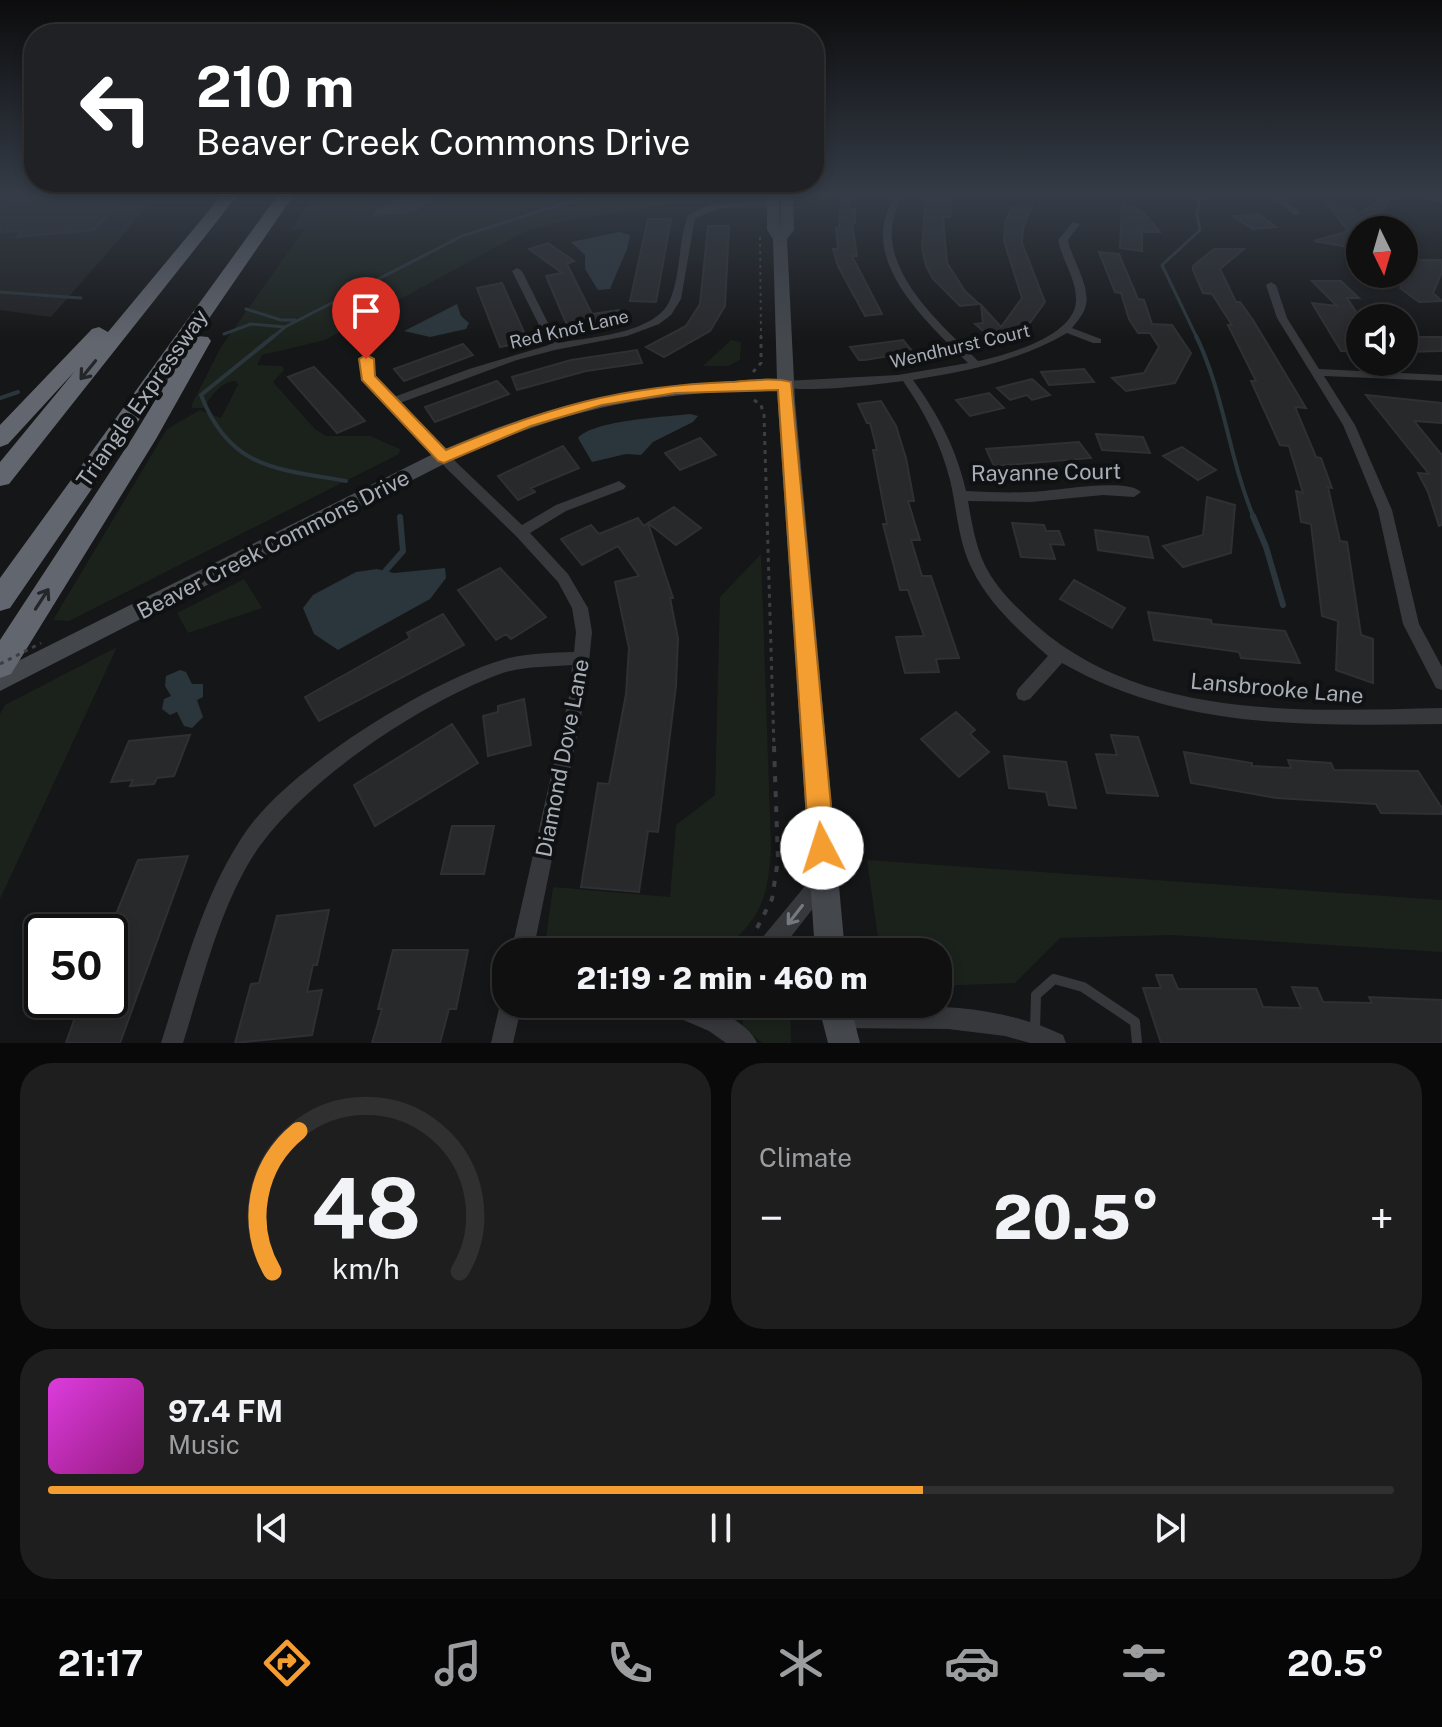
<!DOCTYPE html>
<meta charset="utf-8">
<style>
body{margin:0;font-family:"Public Sans",sans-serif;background:#1e1e1f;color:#f1f3f6;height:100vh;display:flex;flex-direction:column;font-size:30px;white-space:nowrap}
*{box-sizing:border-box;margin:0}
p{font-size:26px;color:#9c9d9f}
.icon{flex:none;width:44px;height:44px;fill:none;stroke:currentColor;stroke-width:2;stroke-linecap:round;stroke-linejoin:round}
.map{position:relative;height:1043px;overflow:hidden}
.sheet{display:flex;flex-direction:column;gap:20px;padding:20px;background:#090909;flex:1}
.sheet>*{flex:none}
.guide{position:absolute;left:24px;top:24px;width:800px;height:168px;border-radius:32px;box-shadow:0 4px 12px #0003,0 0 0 2px #303031;background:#202124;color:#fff;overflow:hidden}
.needle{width:52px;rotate:175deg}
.fabs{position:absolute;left:1346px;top:216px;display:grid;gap:16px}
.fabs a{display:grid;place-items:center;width:72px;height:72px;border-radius:50%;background:#101011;box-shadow:0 4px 12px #0003,0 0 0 2px #303031;font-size:40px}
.speed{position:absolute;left:24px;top:914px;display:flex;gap:16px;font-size:40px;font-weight:700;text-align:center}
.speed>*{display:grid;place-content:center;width:104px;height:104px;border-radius:50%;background:#101011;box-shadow:0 4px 12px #0003,0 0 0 2px #303031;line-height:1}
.speed .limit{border:4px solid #111;border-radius:12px;background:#fff;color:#111}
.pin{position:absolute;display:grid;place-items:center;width:68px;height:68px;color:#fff;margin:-82px -34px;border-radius:50% 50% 50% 0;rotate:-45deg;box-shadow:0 0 8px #0007}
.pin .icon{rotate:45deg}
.me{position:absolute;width:88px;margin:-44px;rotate:355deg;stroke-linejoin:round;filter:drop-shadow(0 0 6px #0008)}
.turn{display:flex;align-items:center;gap:28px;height:168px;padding:0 40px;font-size:36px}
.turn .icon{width:104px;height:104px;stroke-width:2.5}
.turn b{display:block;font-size:56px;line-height:68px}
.big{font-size:60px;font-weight:800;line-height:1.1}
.sheet .card{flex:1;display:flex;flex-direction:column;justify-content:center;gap:12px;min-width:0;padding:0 28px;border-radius:32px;background:#1e1e1f}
.sheet .dial{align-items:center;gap:0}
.dial svg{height:208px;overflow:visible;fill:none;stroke:#303031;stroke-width:7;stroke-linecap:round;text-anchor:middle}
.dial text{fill:#f1f3f6;stroke:none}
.song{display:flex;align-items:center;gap:24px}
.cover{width:96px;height:96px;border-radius:12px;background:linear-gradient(135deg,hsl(300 70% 55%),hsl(310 70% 35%))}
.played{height:8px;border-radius:4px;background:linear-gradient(90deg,#f49d30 65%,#303031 65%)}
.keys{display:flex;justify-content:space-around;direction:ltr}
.heat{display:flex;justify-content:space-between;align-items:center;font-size:44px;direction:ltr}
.sheet .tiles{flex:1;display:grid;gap:20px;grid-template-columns:1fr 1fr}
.card:last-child{grid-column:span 2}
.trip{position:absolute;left:492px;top:938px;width:460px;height:80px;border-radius:32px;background:#101011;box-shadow:0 4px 12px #0003,0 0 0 2px #303031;font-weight:800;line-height:80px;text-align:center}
.dock{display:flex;height:128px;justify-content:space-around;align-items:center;background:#060607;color:#9c9d9f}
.dock .icon{width:56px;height:56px}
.dock .current{color:#f49d30}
.dock b{font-size:36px;color:#f1f3f6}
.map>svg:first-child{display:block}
.built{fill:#212224}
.green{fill:#1b221c}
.water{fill:#2b363c}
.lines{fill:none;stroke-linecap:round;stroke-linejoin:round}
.stream-far2{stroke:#2b363c;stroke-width:3}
.stream-far1{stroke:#2b363c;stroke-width:4}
.stream{stroke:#2b363c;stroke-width:6}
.building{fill:#28292b;stroke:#2f3033;stroke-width:2}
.path-far2{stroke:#3c3f43;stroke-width:2;stroke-dasharray:3 4;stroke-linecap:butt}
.path-far1{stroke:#3c3f43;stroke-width:3;stroke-dasharray:4 5;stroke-linecap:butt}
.path{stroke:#3c3f43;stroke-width:4;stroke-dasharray:6 9;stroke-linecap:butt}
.lane{stroke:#36383c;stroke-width:10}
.street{fill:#36383c;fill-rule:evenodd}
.secondary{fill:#44474c;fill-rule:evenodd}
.highway{fill:#62666e;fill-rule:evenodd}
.path-bridge{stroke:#3c3f43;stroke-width:3;stroke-dasharray:4 5;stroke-linecap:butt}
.oneway{stroke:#242629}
.oneway2{stroke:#747980}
.route{fill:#f49d30;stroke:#9f661f;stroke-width:2}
.labels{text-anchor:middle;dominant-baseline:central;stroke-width:8;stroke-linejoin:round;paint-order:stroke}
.far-street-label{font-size:18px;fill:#a7aeb8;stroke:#101112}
.street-label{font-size:22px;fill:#a7aeb8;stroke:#101112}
</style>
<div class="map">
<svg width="1442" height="1043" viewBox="0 0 1442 1043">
<rect width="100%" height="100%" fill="#151617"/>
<path class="built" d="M0,196H157L51,317L0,310Z
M312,196H460L421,218L358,228L291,230Z"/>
<path class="green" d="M328,196H372L358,211L357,217L364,221H397L416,216L454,196H696C639,216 578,212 522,233L325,340L262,355L257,365L282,366L284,370L273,382L315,429L326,436H370L400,449L399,454L69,621L53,620L167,429L200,410L221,418L238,385L236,381C220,382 212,396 203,408H192V404L221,347Z
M731,340L741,342L740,360L728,366H703Z
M761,554L771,847C768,901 761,916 722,952H544L553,887L670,897L676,825L715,795L720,597Z
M244,579L262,608L188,633L177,613Z
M117,647L0,899V714L5,705Z
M867,860L1442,900V952L1171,935L1060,938L1015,983L938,986V952H880Z
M743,1004H790L791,1043H762L743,1026Z"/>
<path class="water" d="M400,196H440L414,212L374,216L375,210Z
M619,232L630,235L627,249L610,289L598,290L585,269V255L571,242Z
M457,304L461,316L469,323L466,329L430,337L404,331Z
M690,414L698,416L693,422L653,442L641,455L626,454L592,462L578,438C594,420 665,417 690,414Z
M445,568L446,578L430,599L338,650L314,634L303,608L313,595L356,572L377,569L394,573Z
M180,670L186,672L192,684H203V697L197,700L203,717L192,728L184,726L177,712L170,715L162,709L164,699L171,696L165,686L166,676Z"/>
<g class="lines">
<path class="stream-far2" d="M0,292L81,298
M246,309L281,320H295
M224,334L251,324L285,327L462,236L587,196
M272,338L285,327
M1197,338L1162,265L1200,230L1197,215L1200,196"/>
<path class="stream-far1" d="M274,336L201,395C230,470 278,469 346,481
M1196,336C1224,393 1229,459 1254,518
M0,398L18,392"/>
<path class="stream" d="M1253,516L1266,547L1283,605
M381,576L403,551L400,517"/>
</g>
<path class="building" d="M12,196H125L94,230L16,237L22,231L0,232V207Z
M841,196H849L850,209H855V223H852L857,256H852L882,314L865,316L838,266L833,249H838L836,228H839Z
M926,196H952L950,217L943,216L947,263L965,291L979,304L960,306L933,279L926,266L922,247Z
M1387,196H1394L1367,230H1360V239L1353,248L1314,241L1348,231L1326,202L1350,204L1358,215Z
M1122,202L1144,213L1160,232H1142V251L1120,248Z
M1033,203L1023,229L1022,243L1045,302L1026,328L990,337L975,324L983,323L981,305L1001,327L1022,298L1004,241L1005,223L1011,208Z
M1259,214L1276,227L1252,229L1233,216Z
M648,219H671L656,302L630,301Z
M708,226H729L725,306L710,331L664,357L646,347L686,326L700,304Z
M548,243L574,261L567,264L592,314L619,310L625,322L570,332L546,276L562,273L529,249Z
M1214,249H1244L1220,269L1236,302H1240L1253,320L1306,408L1295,407L1316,457L1321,458L1332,488L1328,487L1340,541L1347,542L1361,635L1373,639V683L1336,670L1338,621L1322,616L1311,524L1301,522L1296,491L1303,493L1289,446L1280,445L1251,381H1256L1228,325H1232L1212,294L1203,293L1193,270V266Z
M1099,252L1119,254L1138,299L1144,300L1152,324L1172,325L1191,353L1175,383L1126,391L1112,378L1144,373L1159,347L1150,333H1138L1129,319L1121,293L1115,292Z
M1414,260H1442V272L1433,293L1442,301L1419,302L1400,288Z
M1312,281H1341L1359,298H1347L1360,318V352L1341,351L1312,303L1337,306Z
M502,283L528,341L500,347L477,288Z
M1404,337H1442V351L1404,352Z
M903,340L913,352L865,360H859L850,347Z
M463,344L473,355L404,381L394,369Z
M637,350L642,363L586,371L517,390L512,377L571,360Z
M314,367L336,390L365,421L337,433L288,377Z
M1084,369L1094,382L1049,385L1041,372Z
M1032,379L1050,395L1032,400L1027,395L1010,400L997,388Z
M497,381L509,394L435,422L425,407Z
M989,393L1004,408L970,416L956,400Z
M1366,395L1442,403V423L1414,421L1442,455V525L1439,526L1428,492L1418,473L1429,474Z
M881,401L896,426L906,458L914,501H908L920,540H911L922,576H931L959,658L936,659L939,672L905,673L896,637L924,636L908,590H900L883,524H887L873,450H877L870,423H867L858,404Z
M1096,434L1143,437L1150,453L1102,450Z
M700,438L716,455L680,470L665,453Z
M1079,442L1091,458L994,466L986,449Z
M563,446L579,468L531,488L535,492L518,500L498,476Z
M1182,447L1216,470L1198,480L1163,456Z
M1207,497L1235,505L1231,553L1183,567L1163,546L1203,535Z
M674,507L701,528L676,545L648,523Z
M638,518L644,526L648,523L673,598H670L678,638L676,686L658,832L648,831L639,892L581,887L598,783L609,784L626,694L629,648L615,582L639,576L618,546L582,565L561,539L591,525L599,534Z
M1012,523L1044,525L1046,531H1059L1064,545L1050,544L1055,559L1021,557Z
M1095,530L1148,537L1153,558L1098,550Z
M500,568L546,617L511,639L506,634L496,640L458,590Z
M1074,580L1125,608L1112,628L1060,599Z
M1148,612L1211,620L1212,624L1285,631L1300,663L1241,658L1239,652L1154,640Z
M443,614L464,645L319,721L305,697L410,638L407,633Z
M524,699L531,745L488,756L483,716L498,712V706Z
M956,712L975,730L970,734L989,752L959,777L921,739Z
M452,724L478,763L375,826L354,785Z
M190,735L174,776L157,778L154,784L130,786L133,780L111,782L129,741Z
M1111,735L1138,737L1158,796L1107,793L1096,754L1117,755Z
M1184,752L1252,763V766L1291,768L1288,760L1331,763L1334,770L1418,771L1442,808V814L1381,813L1376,804L1276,798L1191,783Z
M1004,756L1066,762L1076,808L1049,805L1046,792L1009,788Z
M452,826H494L484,874H441Z
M188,856L120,1043H66L81,1000H110V929L138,860Z
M329,910L317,965H313L307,992L322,990L312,1035L235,1043L251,984L259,983L277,916Z
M393,950H468L456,1009H449L440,1043H372L382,1009H378Z
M1156,975H1172L1178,989H1256L1263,1007L1301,1008L1292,987L1317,988L1323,1002L1372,1003L1369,997L1442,1000V1043H1161L1143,988H1161Z"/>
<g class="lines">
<path class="path-far2" d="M760,237L761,338"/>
<path class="path-far1" d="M753,372L761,363V336
M754,400L761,405L764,415L774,748"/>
<path class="path" d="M757,928L772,899L778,860L774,746
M735,952L747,940"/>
<path class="lane" d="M1035,1031L1036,995L1054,979L1083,987L1135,1022L1137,1043"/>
<path class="street" d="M894,196H902C899,204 895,212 893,220C882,275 944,327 978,361C1006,355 1075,336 1076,301C1077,280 1062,260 1058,240L1073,222L1080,224L1068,240C1072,261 1094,290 1084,311C1081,317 1076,323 1072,328L1101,339V343H1093L1067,333C1019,361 968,371 913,380C938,414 957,450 966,491C987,492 1008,493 1029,492C1053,492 1125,477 1141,492L1134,497L1103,495L1031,502L968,501C972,524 976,550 988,571C1000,592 1018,609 1036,625C1144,721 1306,711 1442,708V724C1311,726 1179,730 1062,663L1030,699L1024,701L1018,699L1016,694L1018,689L1048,656C1019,631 989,604 972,569C958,541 957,510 950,480C941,444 924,411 903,381C880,384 795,395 779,385L785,381L898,375L968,363C934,329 871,274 885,219C887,211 891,204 894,196Z
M1271,196H1280L1301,213L1294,215Z
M1423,196L1442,198V204L1424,198Z
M741,201H773L777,204L773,207L720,208L695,218L681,299L671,315L659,324L627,336L555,350L517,360L400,403L458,464L522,525L556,505L614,483L619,481L626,486L624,489L566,511L530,533L568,574L588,608L592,632L586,692L533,952H511L570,692L572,665C549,667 523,666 500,674C418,704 290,789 247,866C216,921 202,983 183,1043H161C184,971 203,893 247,830C291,767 428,682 502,660C525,653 550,653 574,652L576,632L572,608L558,582L516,536L448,470L364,379L360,359L362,357H370L374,376L394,397L469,369L549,345L512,271L517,268L522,271L558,343C589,337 656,334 670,300C681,274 678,242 688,215L707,206Z
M1271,282L1276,285L1287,318L1319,369L1442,375V381L1324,376L1355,425L1392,510L1419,624L1442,667V690L1436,688L1403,624L1378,510L1359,463L1343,425L1277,318L1266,285Z
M822,871L829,874L832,881L829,888L779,952H754L757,944L815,874Z
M506,995V1004H522L513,1043H491L500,1004Z
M662,1004C674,1004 689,1002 700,1005C719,1009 750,1025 757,1043H726L709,1031L665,1012Z
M836,1006C919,1007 985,999 1063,1035L1066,1043H1030L1005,1036L948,1029L836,1028L828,1025L825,1017L828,1009Z"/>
<path class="secondary" d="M767,196H779L780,230L781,196H793L794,230L787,239L795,401L845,952H815L777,390C644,392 561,409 440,466L0,691V670L427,457C551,401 641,382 777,380L773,239L767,230Z
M818,1004H850L860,1043H828Z"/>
<path class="highway" d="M221,196H237L9,484L0,486V462L75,371L8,444L0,447V425L92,329L99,327L108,332Z
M277,196H293L197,336L208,337L211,341L156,439L11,674L0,678V640L133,437L174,369L10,608L0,611V578Z"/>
<path class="path-bridge" d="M0,664L41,643"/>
</g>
<defs><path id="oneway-shaft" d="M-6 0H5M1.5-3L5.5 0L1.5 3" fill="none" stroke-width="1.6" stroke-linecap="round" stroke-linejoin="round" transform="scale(2)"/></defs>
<g class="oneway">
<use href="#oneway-shaft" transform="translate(88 370) rotate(129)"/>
<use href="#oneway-shaft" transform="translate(42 599) rotate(-57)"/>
</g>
<use class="oneway2" href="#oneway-shaft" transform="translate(795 915) rotate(128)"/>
<linearGradient id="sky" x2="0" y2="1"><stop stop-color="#0c0c0d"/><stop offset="0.57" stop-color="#353c47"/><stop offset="1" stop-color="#353c47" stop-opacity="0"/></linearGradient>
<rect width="1442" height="342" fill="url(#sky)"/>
<path class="route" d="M366,355L374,359L375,376L446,450C545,408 621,386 730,382C749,381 772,377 791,382L835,848L831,857L822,861L813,857L809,848L778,390L675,393L602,405L531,426L444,463L438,461L362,380L359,359Z"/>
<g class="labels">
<g class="far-street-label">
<text transform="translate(569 329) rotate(-13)">Red Knot Lane</text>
<text transform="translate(960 346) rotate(-13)">Wendhurst Court</text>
</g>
<g class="street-label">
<text transform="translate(142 398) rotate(-55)">Triangle Expressway</text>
<text transform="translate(1046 472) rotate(-1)">Rayanne Court</text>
<text transform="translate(273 544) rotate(-27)">Beaver Creek Commons Drive</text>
<text transform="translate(1277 688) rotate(5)">Lansbrooke Lane</text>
<text transform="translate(562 758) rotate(-79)">Diamond Dove Lane</text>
</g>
</g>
</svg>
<div class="fabs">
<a><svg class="needle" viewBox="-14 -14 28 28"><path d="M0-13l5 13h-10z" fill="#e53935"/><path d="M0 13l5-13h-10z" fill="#9c9d9f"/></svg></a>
<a><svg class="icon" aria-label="sound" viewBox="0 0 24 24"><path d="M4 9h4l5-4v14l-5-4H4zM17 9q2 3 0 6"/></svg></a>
</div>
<div class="speed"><div class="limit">50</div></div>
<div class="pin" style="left:366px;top:359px;background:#d93025"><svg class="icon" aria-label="arrive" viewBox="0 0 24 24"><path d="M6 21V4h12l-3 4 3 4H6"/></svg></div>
<svg class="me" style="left:822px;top:848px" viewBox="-20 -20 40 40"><circle r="19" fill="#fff"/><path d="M0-13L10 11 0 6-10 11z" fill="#f49d30"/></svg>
<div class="trip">21:19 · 2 min · 460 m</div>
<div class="guide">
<div class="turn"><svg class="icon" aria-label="left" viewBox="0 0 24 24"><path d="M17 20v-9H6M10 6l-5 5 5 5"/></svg><div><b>210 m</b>Beaver Creek Commons Drive</div></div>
</div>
</div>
<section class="sheet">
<div class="tiles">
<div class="card dial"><svg viewBox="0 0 100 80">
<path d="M14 69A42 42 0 1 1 86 69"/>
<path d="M14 69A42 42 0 0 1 24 15" stroke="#f49d30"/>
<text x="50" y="56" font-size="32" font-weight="700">48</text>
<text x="50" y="72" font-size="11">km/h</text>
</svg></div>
<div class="card"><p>Climate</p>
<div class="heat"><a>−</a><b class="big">20.5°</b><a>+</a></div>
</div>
<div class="card">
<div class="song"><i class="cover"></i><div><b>97.4 FM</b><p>Music</p></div></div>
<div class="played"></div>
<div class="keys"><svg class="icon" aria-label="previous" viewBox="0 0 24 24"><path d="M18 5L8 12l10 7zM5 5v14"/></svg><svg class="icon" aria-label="pause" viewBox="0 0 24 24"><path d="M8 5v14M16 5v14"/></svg><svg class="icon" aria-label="next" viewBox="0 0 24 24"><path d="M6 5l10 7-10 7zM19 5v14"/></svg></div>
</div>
</div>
</section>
<nav class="dock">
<b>21:17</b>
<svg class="icon current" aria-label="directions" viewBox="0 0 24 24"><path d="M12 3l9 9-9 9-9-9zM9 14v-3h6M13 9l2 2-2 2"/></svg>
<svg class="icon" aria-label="music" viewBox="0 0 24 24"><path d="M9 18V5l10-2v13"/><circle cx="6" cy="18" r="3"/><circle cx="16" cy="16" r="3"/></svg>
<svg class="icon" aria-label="phone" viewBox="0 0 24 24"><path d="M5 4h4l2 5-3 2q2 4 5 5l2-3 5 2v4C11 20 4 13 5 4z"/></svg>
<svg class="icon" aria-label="climate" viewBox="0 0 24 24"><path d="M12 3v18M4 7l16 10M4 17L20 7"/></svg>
<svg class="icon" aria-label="car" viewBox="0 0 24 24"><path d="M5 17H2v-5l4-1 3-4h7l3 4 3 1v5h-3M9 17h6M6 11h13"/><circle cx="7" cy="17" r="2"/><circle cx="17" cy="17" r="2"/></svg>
<svg class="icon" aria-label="filters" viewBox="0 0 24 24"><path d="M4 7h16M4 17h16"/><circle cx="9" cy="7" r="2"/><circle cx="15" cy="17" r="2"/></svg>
<b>20.5°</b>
</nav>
